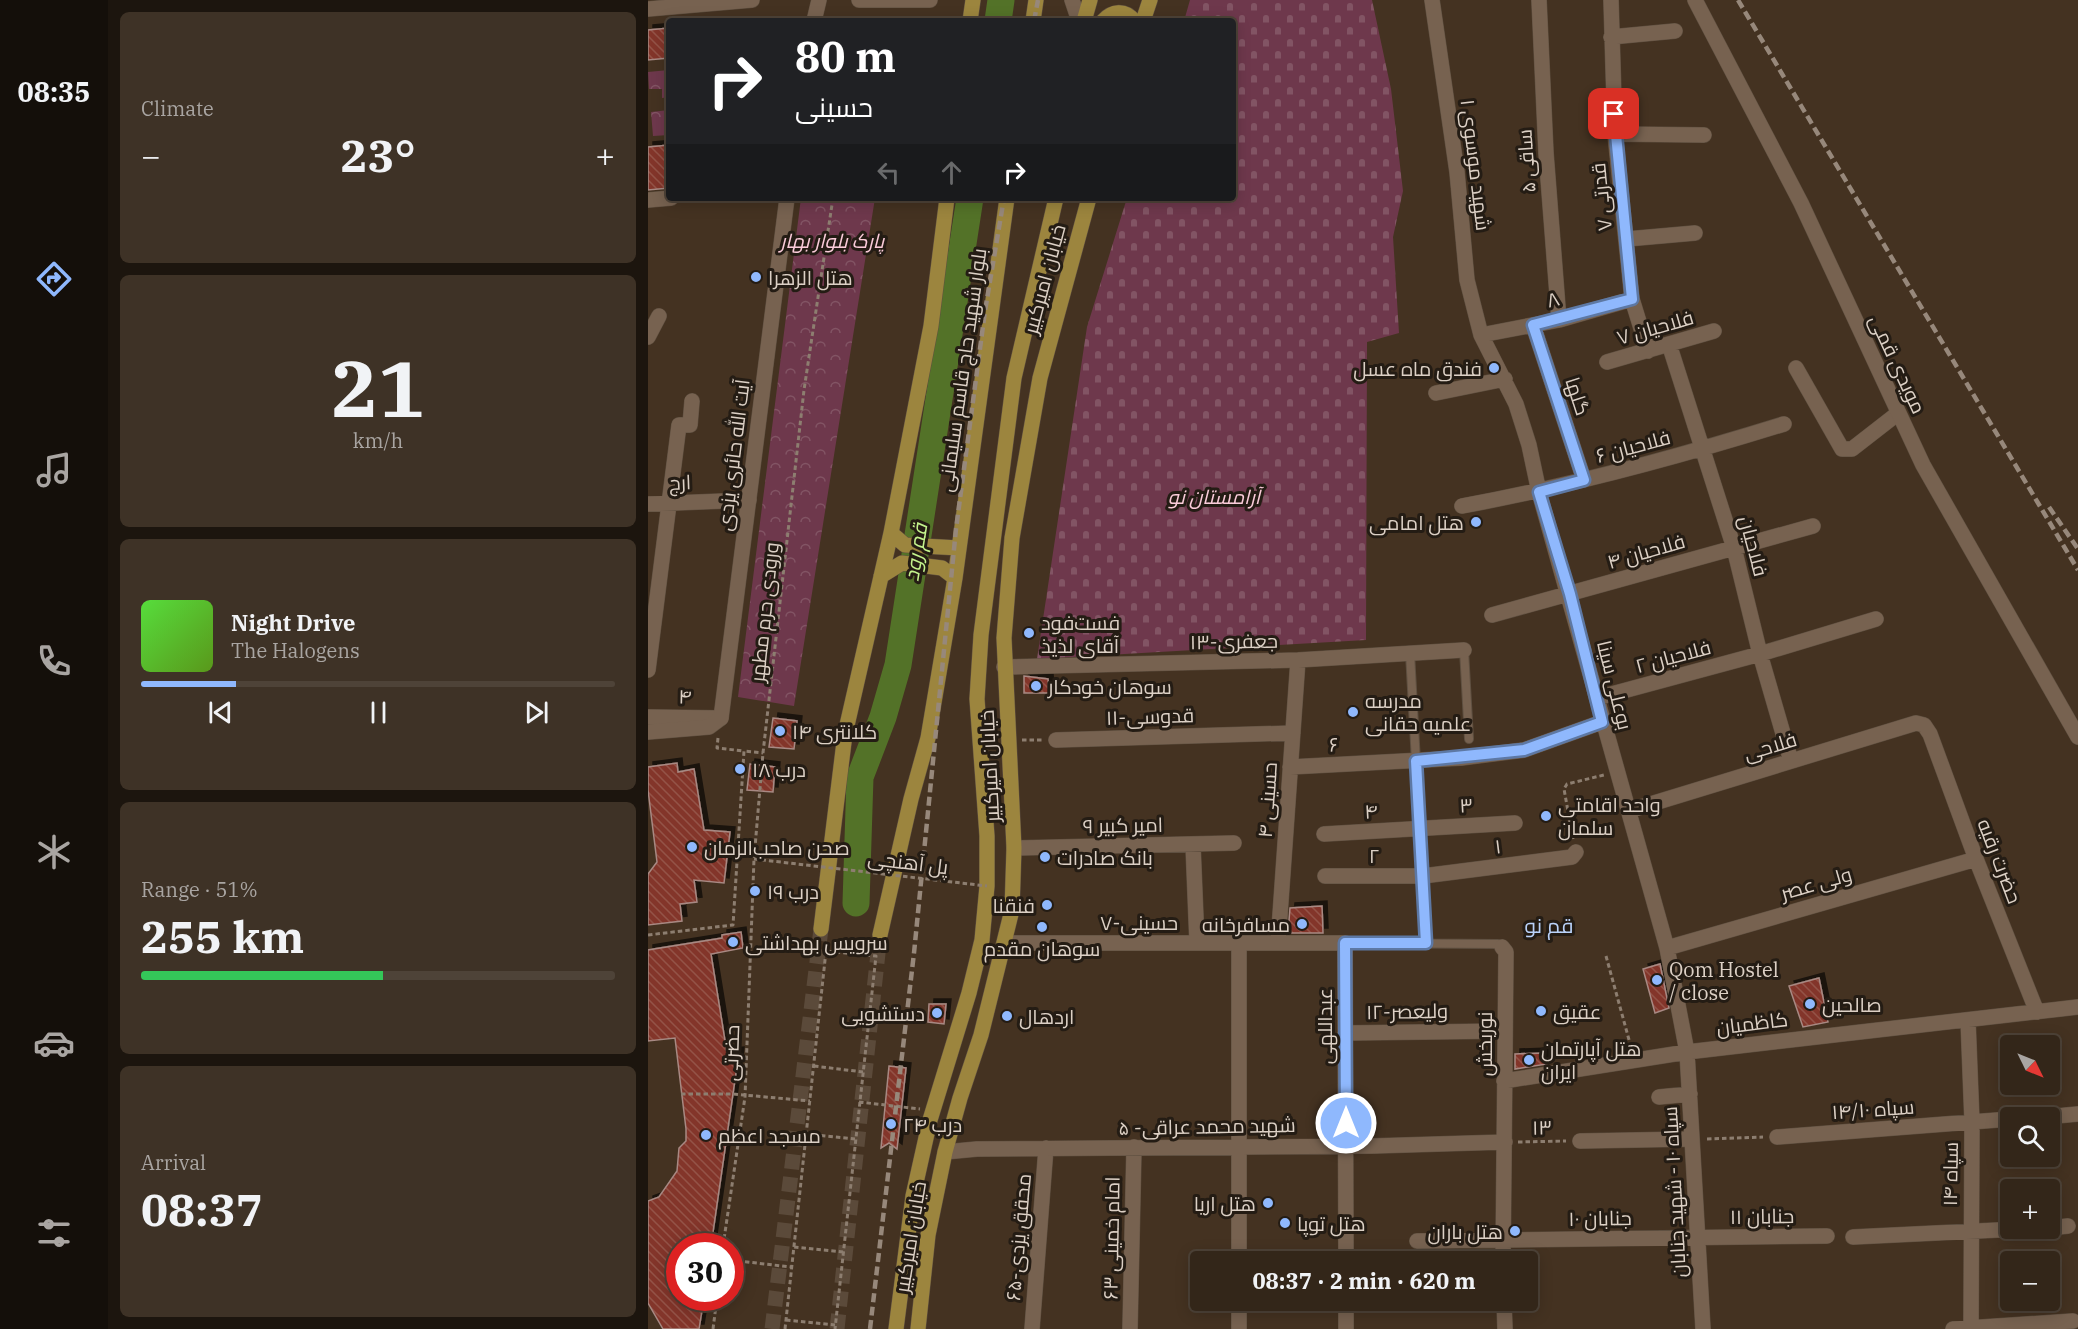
<!DOCTYPE html>
<meta charset="utf-8">
<style>
body{margin:0;font-family:"IBM Plex Serif",Cairo,serif;background:#3e3226;color:#f1f3f6;height:100vh;display:flex;flex-direction:column;font-size:22px;white-space:nowrap}
*{box-sizing:border-box;margin:0}
p{font-size:20px;color:#a9a5a2}
.icon{flex:none;width:33px;height:33px;fill:none;stroke:currentColor;stroke-width:2;stroke-linecap:round;stroke-linejoin:round}
.map{position:relative;flex:1;overflow:hidden}
.side{display:flex;flex-direction:column;gap:12px;padding:12px;background:#1c150e;width:540px}
.side>*{flex:none}
.guide{position:absolute;left:18px;top:18px;width:570px;height:183px;border-radius:6px;box-shadow:0 3px 15px #0003,0 0 0 2px #4e4338;background:#202124;color:#fff;overflow:hidden}
.needle{width:39px;rotate:133deg}
.tools{position:absolute;left:1352px;top:1035px;display:grid;gap:12px}
.tools a{display:grid;place-items:center;width:60px;height:60px;border-radius:6px;background:#332619;box-shadow:0 3px 15px #0003,0 0 0 2px #4e4338;font-size:30px}
.speed{position:absolute;left:18px;top:1233px;display:flex;gap:12px;font-size:30px;font-weight:700;text-align:center}
.speed>*{display:grid;place-content:center;width:78px;height:78px;border-radius:50%;background:#332619;box-shadow:0 3px 15px #0003,0 0 0 2px #4e4338;line-height:1}
.speed .limit{border:9px solid #d22;background:#fff;color:#111}
.pin{position:absolute;display:grid;place-items:center;width:51px;height:51px;color:#fff;margin:-26px;border-radius:12px;box-shadow:0 3px 9px #0006}
.me{position:absolute;width:66px;margin:-33px;rotate:0deg;stroke-linejoin:round;filter:drop-shadow(0 0 4px #0008)}
.turn{display:flex;align-items:center;gap:21px;height:126px;padding:0 30px;font-size:27px}
.turn .icon{width:78px;height:78px;stroke-width:2.5}
.turn b{display:block;font-size:42px;line-height:51px}
.lanes{display:flex;align-items:center;height:57px;padding:0 30px;background:#0003;justify-content:center;gap:30px;direction:ltr}
.lanes .off{opacity:.35}
.big{font-size:45px;font-weight:700;line-height:1.1}
.side .tile{flex:1;display:flex;flex-direction:column;justify-content:center;gap:9px;min-width:0;padding:0 21px;border-radius:9px;background:#3e3226}
.side .dial{align-items:center;gap:0}
.dial b{font-size:78px;line-height:1}
.song{display:flex;align-items:center;gap:18px}
.cover{width:72px;height:72px;border-radius:9px;background:linear-gradient(135deg,hsl(110 70% 55%),hsl(90 70% 35%))}
.played{height:6px;border-radius:3px;background:linear-gradient(90deg,#8fb8fd 20%,#4e4338 20%)}
.keys{display:flex;justify-content:space-around;direction:ltr}
.heat{display:flex;justify-content:space-between;align-items:center;font-size:33px;direction:ltr}
.charge{height:9px;border-radius:4px;background:linear-gradient(90deg,#34c759 51%,#4e4338 0)}
.trip{position:absolute;left:542px;top:1251px;width:348px;height:60px;border-radius:6px;background:#332619;box-shadow:0 3px 15px #0003,0 0 0 2px #4e4338;font-weight:700;line-height:60px;text-align:center}
main{display:flex;flex:1;min-height:0}
.tabs{display:flex;flex-direction:column;width:108px;justify-content:space-around;align-items:center;background:#140f0a;color:#a9a5a2}
.tabs .icon{width:42px;height:42px}
.tabs .current{color:#8fb8fd}
.tabs b{font-size:27px;color:#f1f3f6}
.map>svg:first-child{display:block}
.cemetery{fill:url(#cemetery-stones)}
.park{fill:url(#park-crowns)}
.lines{fill:none;stroke-linecap:round;stroke-linejoin:round}
.river{stroke:#537228;stroke-width:27}
.building{fill:url(#building-back-hatch);stroke:#a88983;stroke-width:1.5;filter:url(#shadow)}
.primary-tunnel{stroke:#5b4a3a;stroke-width:15;stroke-dasharray:15 8;stroke-linecap:butt}
.lane-casing{stroke:#5f5041;stroke-width:10}
.street-casing{stroke:#5f5041;stroke-width:16}
.secondary-casing{stroke:#5f5041;stroke-width:16}
.primary-casing{stroke:#5f5041;stroke-width:16}
.path{stroke:#8d7e70;stroke-width:3;stroke-dasharray:4.5 3;stroke-linecap:butt}
.lane{stroke:#776250;stroke-width:8}
.street{stroke:#776250;stroke-width:15}
.secondary{stroke:#776250;stroke-width:15}
.primary{stroke:#9c853e;stroke-width:15}
.rail{stroke:#97887b;stroke-width:4.5;stroke-dasharray:9 4.5;stroke-linecap:butt}
.path-bridge{stroke:#8d7e70;stroke-width:3;stroke-dasharray:4.5 3;stroke-linecap:butt}
.route-casing{stroke:#5d78a4;stroke-width:15}
.route{stroke:#8fb8fd;stroke-width:10}
.poi-dot{fill:#8fb8fd;stroke:#241c14;stroke-width:2}
.labels{text-anchor:middle;dominant-baseline:central;stroke-width:6;stroke-linejoin:round;paint-order:stroke}
.street-label{font-size:20px;fill:#dcd0c5;stroke:#241c14}
.park-label{font-size:20px;font-style:italic;fill:#fbccda;stroke:#241c14}
.poi-label{font-size:20px;fill:#dcd0c5;stroke:#241c14;text-anchor:start}
.water-label{font-size:21px;font-style:italic;fill:#c4f38d;stroke:#241c14}
.neighbourhood-label{font-size:21px;fill:#bad2f9;stroke:#241c14}
</style>
<main>
<nav class="tabs">
<b>08:35</b>
<svg class="icon current" aria-label="directions" viewBox="0 0 24 24"><path d="M12 3l9 9-9 9-9-9zM9 14v-3h6M13 9l2 2-2 2"/></svg>
<svg class="icon" aria-label="music" viewBox="0 0 24 24"><path d="M9 18V5l10-2v13"/><circle cx="6" cy="18" r="3"/><circle cx="16" cy="16" r="3"/></svg>
<svg class="icon" aria-label="phone" viewBox="0 0 24 24"><path d="M5 4h4l2 5-3 2q2 4 5 5l2-3 5 2v4C11 20 4 13 5 4z"/></svg>
<svg class="icon" aria-label="climate" viewBox="0 0 24 24"><path d="M12 3v18M4 7l16 10M4 17L20 7"/></svg>
<svg class="icon" aria-label="car" viewBox="0 0 24 24"><path d="M5 17H2v-5l4-1 3-4h7l3 4 3 1v5h-3M9 17h6M6 11h13"/><circle cx="7" cy="17" r="2"/><circle cx="17" cy="17" r="2"/></svg>
<svg class="icon" aria-label="filters" viewBox="0 0 24 24"><path d="M4 7h16M4 17h16"/><circle cx="9" cy="7" r="2"/><circle cx="15" cy="17" r="2"/></svg>
</nav>
<section class="side">
<div class="tile"><p>Climate</p>
<div class="heat"><a>−</a><b class="big">23°</b><a>+</a></div>
</div>
<div class="tile dial"><b>21</b><p>km/h</p></div>
<div class="tile">
<div class="song"><i class="cover"></i><div><b>Night Drive</b><p>The Halogens</p></div></div>
<div class="played"></div>
<div class="keys"><svg class="icon" aria-label="previous" viewBox="0 0 24 24"><path d="M18 5L8 12l10 7zM5 5v14"/></svg><svg class="icon" aria-label="pause" viewBox="0 0 24 24"><path d="M8 5v14M16 5v14"/></svg><svg class="icon" aria-label="next" viewBox="0 0 24 24"><path d="M6 5l10 7-10 7zM19 5v14"/></svg></div>
</div>
<div class="tile"><p>Range · 51%</p><b class="big">255 km</b><div class="charge"></div></div>
<div class="tile"><p>Arrival</p><b class="big">08:37</b></div>
</section>
<div class="map">
<svg width="1430" height="1329" viewBox="0 0 1430 1329">
<defs>
<pattern id="cemetery-stones" width="16" height="16" patternUnits="userSpaceOnUse" patternTransform="scale(1.5)"><rect width="16" height="16" fill="#6e384c"/><path d="M2 7V4a2 2 0 0 1 4 0v3zM10 15v-3a2 2 0 0 1 4 0v3z" fill="#825464"/></pattern>
<pattern id="park-crowns" width="20" height="18" patternUnits="userSpaceOnUse" patternTransform="scale(1.5)"><rect width="20" height="18" fill="#6e384c"/><path d="M2 6a3 3 0 1 1 6 0M12 15a3 3 0 1 1 6 0" fill="none" stroke="#825464"/></pattern>
<pattern id="building-back-hatch" width="6" height="6" patternUnits="userSpaceOnUse" patternTransform="scale(1.5)"><rect width="6" height="6" fill="#83362a"/><path d="M-1 5l2 2M0 0l6 6M5-1l2 2" fill="none" stroke="#945247"/></pattern>
<filter id="shadow"><feDropShadow dx="5" dy="-5" stdDeviation="0" flood-color="#0009"/></filter>
</defs>
<rect width="100%" height="100%" fill="#443221"/>
<path class="cemetery" d="M542,0H724L743,89L755,191L745,237L751,333L719,342L718,640L389,659L439,327L479,198H585V21H536Z"/>
<path class="park" d="M21,70V97L14,98V89H1L0,72Z
M21,110V135L5,136L3,112Z
M153,198H227L146,706L90,697Z"/>
<g class="lines">
<path class="river" d="M350,21L353,0
M208,903L212,777L235,717L250,665L322,198"/>
</g>
<path class="building" d="M21,28V58L0,60V30Z
M21,145V188L0,190V147Z
M376,676L400,679L401,693H376Z
M125,718L149,721L146,749L121,747Z
M29,763L30,772L46,769L56,830L82,832L76,883L46,880L49,902L32,904L34,921L0,925V874L9,862L0,790V767Z
M102,764L127,767L125,792L99,790Z
M674,906L675,933H640L642,908Z
M93,932L95,948L63,954L79,1053L91,1052L63,1246H32V1298H56L51,1329H15L0,1303V1201L11,1197L29,1171L31,1148L38,1141V1129L27,1038L0,1041V950L74,938V935Z
M1012,964L1021,1008L1007,1013L995,969Z
M1171,978L1180,1022L1155,1027L1141,986Z
M281,1004H298L296,1024L280,1022Z
M896,1053L899,1064L867,1069V1054Z
M241,1066L258,1068L249,1149L241,1143L233,1148Z"/>
<g class="lines">
<path class="primary-tunnel" d="M124,1329L173,929
M189,1329L232,935"/>
<defs>
<path id="lane" d="M816,650L821,739
M762,653L778,943
M697,943L850,944L854,947"/>
<path id="street" d="M784,0L809,172L819,280L833,335L868,404L881,445L891,492L1019,948L1039,1052L1055,1329
M891,0L898,153L911,320
M963,0L967,134L984,299L1000,351
M963,37L1027,31
M967,134L1056,135
M0,200L23,198
M979,239L1047,233
M885,325L936,480
M833,335L911,320L984,299
M0,337L11,316
M1021,344L1086,548L1112,654L1143,761
M959,362L1066,331
M1148,368L1194,449H1204L1249,414
M788,393L857,379
M0,504L101,500
M814,506C923,486 1030,457 1136,424
M844,615L1165,526
M356,667L650,660L816,650
M0,670L31,425H42L44,401
M949,698L1112,654L1228,619
M0,717L73,718
M408,740L645,733
M642,767L813,758L876,750L954,722
M980,811L1268,723L1276,725L1282,734L1328,859L1389,1012
M676,834L867,823
M545,845L549,943
M366,848L586,843
M677,876H775L924,857L928,852
M357,943H697L698,1262
M591,943V1262
M630,943L650,660
M854,947L858,952L855,1262
M1019,948L1328,859
M1320,1020L1324,1122L1323,1329
M697,1033L856,1031
M856,1081L1039,1052L1430,1007
M1011,1097L1042,1094
M1387,1118L1430,1114
M1129,1137L1362,1119
M932,1141L1043,1139
M297,1152L329,1149L724,1146L857,1142
M1401,1228L1420,1226
M1205,1237L1390,1228
M769,1241L1179,1236
M698,1300V1329
M856,1300L857,1329
M384,1329L398,1148
M482,1329L486,1147
M591,1329V1300
M1305,1329L1425,1321"/>
<path id="secondary" d="M211,0H282
M424,0L431,21
M1047,0L1153,203L1275,465L1430,737
M0,9L104,0
M166,21L171,0
M0,732L61,727L73,718L139,198"/>
<path id="primary" d="M322,21L325,0
M385,21L388,0
M436,21L442,0
M455,21C464,11 477,9 486,21
M495,21L502,0
M243,533L257,545L311,548
M233,576L254,563L294,568L307,578
M173,929L197,734L243,533L283,326L299,198
M232,935L263,799L280,738L307,578L359,198
M248,1329L265,1196L282,1120L321,993L334,940L339,886V836L329,699L333,635L366,378L408,198
M270,1329L280,1235L297,1152L312,1098L333,1035L364,910L366,848L356,638L364,538L392,378L441,198"/>
</defs>
<use href="#lane" class="lane-casing"/>
<use href="#street" class="street-casing"/>
<use href="#secondary" class="secondary-casing"/>
<use href="#primary" class="primary-casing"/>
<path class="path" d="M70,738L69,748L96,751
M374,740H394
M925,839L916,789L919,784L956,775
M0,935L85,925L96,751L115,753
M958,956L983,1047
M166,1066L215,1072
M33,1094H85L162,1101
M211,1102L272,1109
M158,1134L207,1139
M1059,1139L1115,1137
M870,1142L918,1141
M75,1246L97,1097L106,859L115,753L156,390L185,198
M146,1247L195,1252
M82,1260L143,1267
M138,1320L187,1325
M65,1329L69,1298
M137,1329L178,951L228,956L187,1329"/>
<use href="#lane" class="lane"/>
<use href="#street" class="street"/>
<use href="#secondary" class="secondary"/>
<use href="#primary" class="primary"/>
<path class="rail" d="M1090,0L1430,570
M386,21L390,0
M1401,507L1430,549
M222,1329L266,953L308,529L337,311L356,198"/>
<path class="path-bridge" d="M106,859L339,886"/>
</g>
<g class="lines">
<defs>
<path id="route" d="M698,1123L697,943H778L768,761L876,750L954,722L922,594L891,492L936,480L885,325L984,299L966,114"/>
</defs>
<use href="#route" class="route-casing"/>
<use href="#route" class="route"/>
</g>
<g class="poi-dot">
<circle cx="108" cy="277" r="6"/>
<circle cx="846" cy="368" r="6"/>
<circle cx="828" cy="522" r="6"/>
<circle cx="381" cy="633" r="6"/>
<circle cx="388" cy="686" r="6"/>
<circle cx="705" cy="712" r="6"/>
<circle cx="132" cy="731" r="6"/>
<circle cx="92" cy="769" r="6"/>
<circle cx="898" cy="816" r="6"/>
<circle cx="44" cy="847" r="6"/>
<circle cx="397" cy="857" r="6"/>
<circle cx="107" cy="891" r="6"/>
<circle cx="399" cy="905" r="6"/>
<circle cx="654" cy="924" r="6"/>
<circle cx="394" cy="927" r="6"/>
<circle cx="85" cy="942" r="6"/>
<circle cx="1009" cy="980" r="6"/>
<circle cx="1162" cy="1004" r="6"/>
<circle cx="893" cy="1011" r="6"/>
<circle cx="289" cy="1013" r="6"/>
<circle cx="359" cy="1016" r="6"/>
<circle cx="881" cy="1060" r="6"/>
<circle cx="243" cy="1124" r="6"/>
<circle cx="58" cy="1135" r="6"/>
<circle cx="620" cy="1203" r="6"/>
<circle cx="637" cy="1223" r="6"/>
<circle cx="867" cy="1231" r="6"/>
</g>
<g class="labels">
<g class="street-label">
<text transform="translate(878 161) rotate(-94)">ساقی ۵</text>
<text transform="translate(828 165) rotate(83)">شهید موسوی ۱</text>
<text transform="translate(953 197) rotate(-96)">قدرتی ۷</text>
<text transform="translate(396 279) rotate(-75)">خیابان امیرکبیر</text>
<text transform="translate(905 299) rotate(-13)">۸</text>
<text transform="translate(1007 327) rotate(-16)">فلاحیان ۷</text>
<text transform="translate(1250 364) rotate(65)">مویدی قمی</text>
<text transform="translate(314 370) rotate(-82)">بلوار شهید حاج قاسم سلیمانی</text>
<text transform="translate(930 396) rotate(72)">گلها</text>
<text transform="translate(985 446) rotate(-15)">فلاحیان ۶</text>
<text transform="translate(85 455) rotate(-83)">آیت الله‌ حائری‌ یزدی</text>
<text transform="translate(32 482) rotate(-2)">ارج</text>
<text transform="translate(1106 546) rotate(75)">فلاحیان</text>
<text transform="translate(998 551) rotate(-16)">فلاحیان ۴</text>
<text transform="translate(116 612) rotate(-84)">ورودی حرم مطهر</text>
<text transform="translate(586 641) rotate(-1)">جعفری-۱۳</text>
<text transform="translate(1025 656) rotate(-15)">فلاحیان ۲</text>
<text transform="translate(967 685) rotate(76)">بوعلی سینا</text>
<text transform="translate(37 696) rotate(1)">۴</text>
<text transform="translate(502 716) rotate(-2)">قدوسی-۱۱</text>
<text transform="translate(686 744) rotate(-3)">۶</text>
<text transform="translate(1122 746) rotate(-17)">فلاحی</text>
<text transform="translate(341 766) rotate(-93)">خیابان امیرکبیر</text>
<text transform="translate(619 800) rotate(-86)">حسینی ۴</text>
<text transform="translate(818 805) rotate(-3)">۳</text>
<text transform="translate(723 811) rotate(-3)">۴</text>
<text transform="translate(475 825) rotate(-1)">امیر کبیر ۹</text>
<text transform="translate(850 846) rotate(-7)">۱</text>
<text x="726" y="855">۲</text>
<text transform="translate(1352 861) rotate(69)">حضرت رقیه</text>
<text transform="translate(260 862) rotate(7)">پل آهنچی</text>
<text transform="translate(1168 883) rotate(-16)">ولی عصر</text>
<text x="491" y="922">حسینی-۷</text>
<text transform="translate(759 1011) rotate(-1)">ولیعصر-۱۲</text>
<text transform="translate(1104 1023) rotate(-7)">کاظمیان</text>
<text transform="translate(676 1026) rotate(-90)">عبداللهی</text>
<text transform="translate(836 1044) rotate(-90)">نوربخش</text>
<text transform="translate(83 1053) rotate(-88)">حضرتی</text>
<text transform="translate(1225 1109) rotate(-4)">سپاه ۱۴/۱۰</text>
<text transform="translate(559 1126) rotate(-1)">شهید محمد عراقی- ۵</text>
<text transform="translate(894 1127) rotate(-1)">۱۳</text>
<text transform="translate(1302 1174) rotate(-89)">سپاه ۱۴</text>
<text transform="translate(1026 1192) rotate(-93)">سپاه ۱۰ - شهید جنابان</text>
<text transform="translate(1114 1216) rotate(-1)">جنابان ۱۱</text>
<text transform="translate(952 1218) rotate(-1)">جنابان ۱۰</text>
<text transform="translate(262 1237) rotate(-81)">خیابان امیرکبیر</text>
<text transform="translate(370 1237) rotate(-85)">محقق یزدی-۶۵</text>
<text transform="translate(463 1238) rotate(-89)">امام خمینی ۶۳</text>
</g>
<g class="park-label">
<text x="184" y="240">پارک بلوار بهار</text>
<text x="566" y="496">آرامستان نو</text>
</g>
<g class="poi-label">
<text x="120" y="277">هتل الزهرا</text>
<text x="834" y="368" text-anchor="end">فندق ماه عسل</text>
<text x="816" y="522" text-anchor="end">هتل امامی</text>
<text x="393" y="622">فست‌فود<tspan x="393" dy="23">آقای لذیذ</tspan></text>
<text x="400" y="686">سوهان خودکار</text>
<text x="717" y="700">مدرسه<tspan x="717" dy="23">علمیه حقانی</tspan></text>
<text x="144" y="731">کلانتری ۱۴</text>
<text x="104" y="769">درب ۱۸</text>
<text x="910" y="804">واحد اقامتی<tspan x="910" dy="23">سلمان</tspan></text>
<text x="56" y="847">صحن صاحب‌الزمان</text>
<text x="409" y="857">بانک صادرات</text>
<text x="119" y="891">درب ۱۹</text>
<text x="387" y="905" text-anchor="end">فنقنا</text>
<text x="642" y="924" text-anchor="end">مسافرخانه</text>
<text x="97" y="942">سرویس بهداشتی</text>
<text x="394" y="948" text-anchor="middle">سوهان مقدم</text>
<text x="1021" y="969">Qom Hostel<tspan x="1021" dy="23">/ close</tspan></text>
<text x="1174" y="1004">صالحین</text>
<text x="905" y="1011">عقیق</text>
<text x="277" y="1013" text-anchor="end">دستشویی</text>
<text x="371" y="1016">اردهال</text>
<text x="893" y="1048">هتل آپارتمان<tspan x="893" dy="23">ایران</tspan></text>
<text x="255" y="1124">درب ۲۴</text>
<text x="70" y="1135">مسجد اعظم</text>
<text x="608" y="1203" text-anchor="end">هتل اریا</text>
<text x="649" y="1223">هتل توپا</text>
<text x="855" y="1231" text-anchor="end">هتل باران</text>
</g>
<g class="water-label">
<text transform="translate(267 552) rotate(-81)">قم رود</text>
</g>
<g class="neighbourhood-label">
<text x="901" y="925">قم نو</text>
</g>
</g>
</svg>
<div class="tools">
<a><svg class="needle" viewBox="-14 -14 28 28"><path d="M0-13l5 13h-10z" fill="#e53935"/><path d="M0 13l5-13h-10z" fill="#a9a5a2"/></svg></a>
<a><svg class="icon" aria-label="search" viewBox="0 0 24 24"><circle cx="10" cy="10" r="6"/><path d="M15 15l6 6"/></svg></a>
<a>+</a>
<a>−</a>
</div>
<div class="speed"><div class="limit">30</div></div>
<div class="pin" style="left:966px;top:114px;background:#d93025"><svg class="icon" aria-label="arrive" viewBox="0 0 24 24"><path d="M6 21V4h12l-3 4 3 4H6"/></svg></div>
<svg class="me" style="left:698px;top:1123px" viewBox="-20 -20 40 40"><circle r="17" fill="#8fb8fd" stroke="#fff" stroke-width="3"/><path d="M0-11L8 9 0 5-8 9z" fill="#fff"/></svg>
<div class="trip">08:37 · 2 min · 620 m</div>
<div class="guide">
<div class="turn"><svg class="icon" aria-label="right" viewBox="0 0 24 24"><path d="M7 20v-9h11M14 6l5 5-5 5"/></svg><div><b>80 m</b>حسینی</div></div>
<div class="lanes"><svg class="icon off" aria-label="left" viewBox="0 0 24 24"><path d="M17 20v-9H6M10 6l-5 5 5 5"/></svg><svg class="icon off" aria-label="ahead" viewBox="0 0 24 24"><path d="M12 20V5M6 11l6-6 6 6"/></svg><svg class="icon" aria-label="right" viewBox="0 0 24 24"><path d="M7 20v-9h11M14 6l5 5-5 5"/></svg></div>
</div>
</div>
</main>
